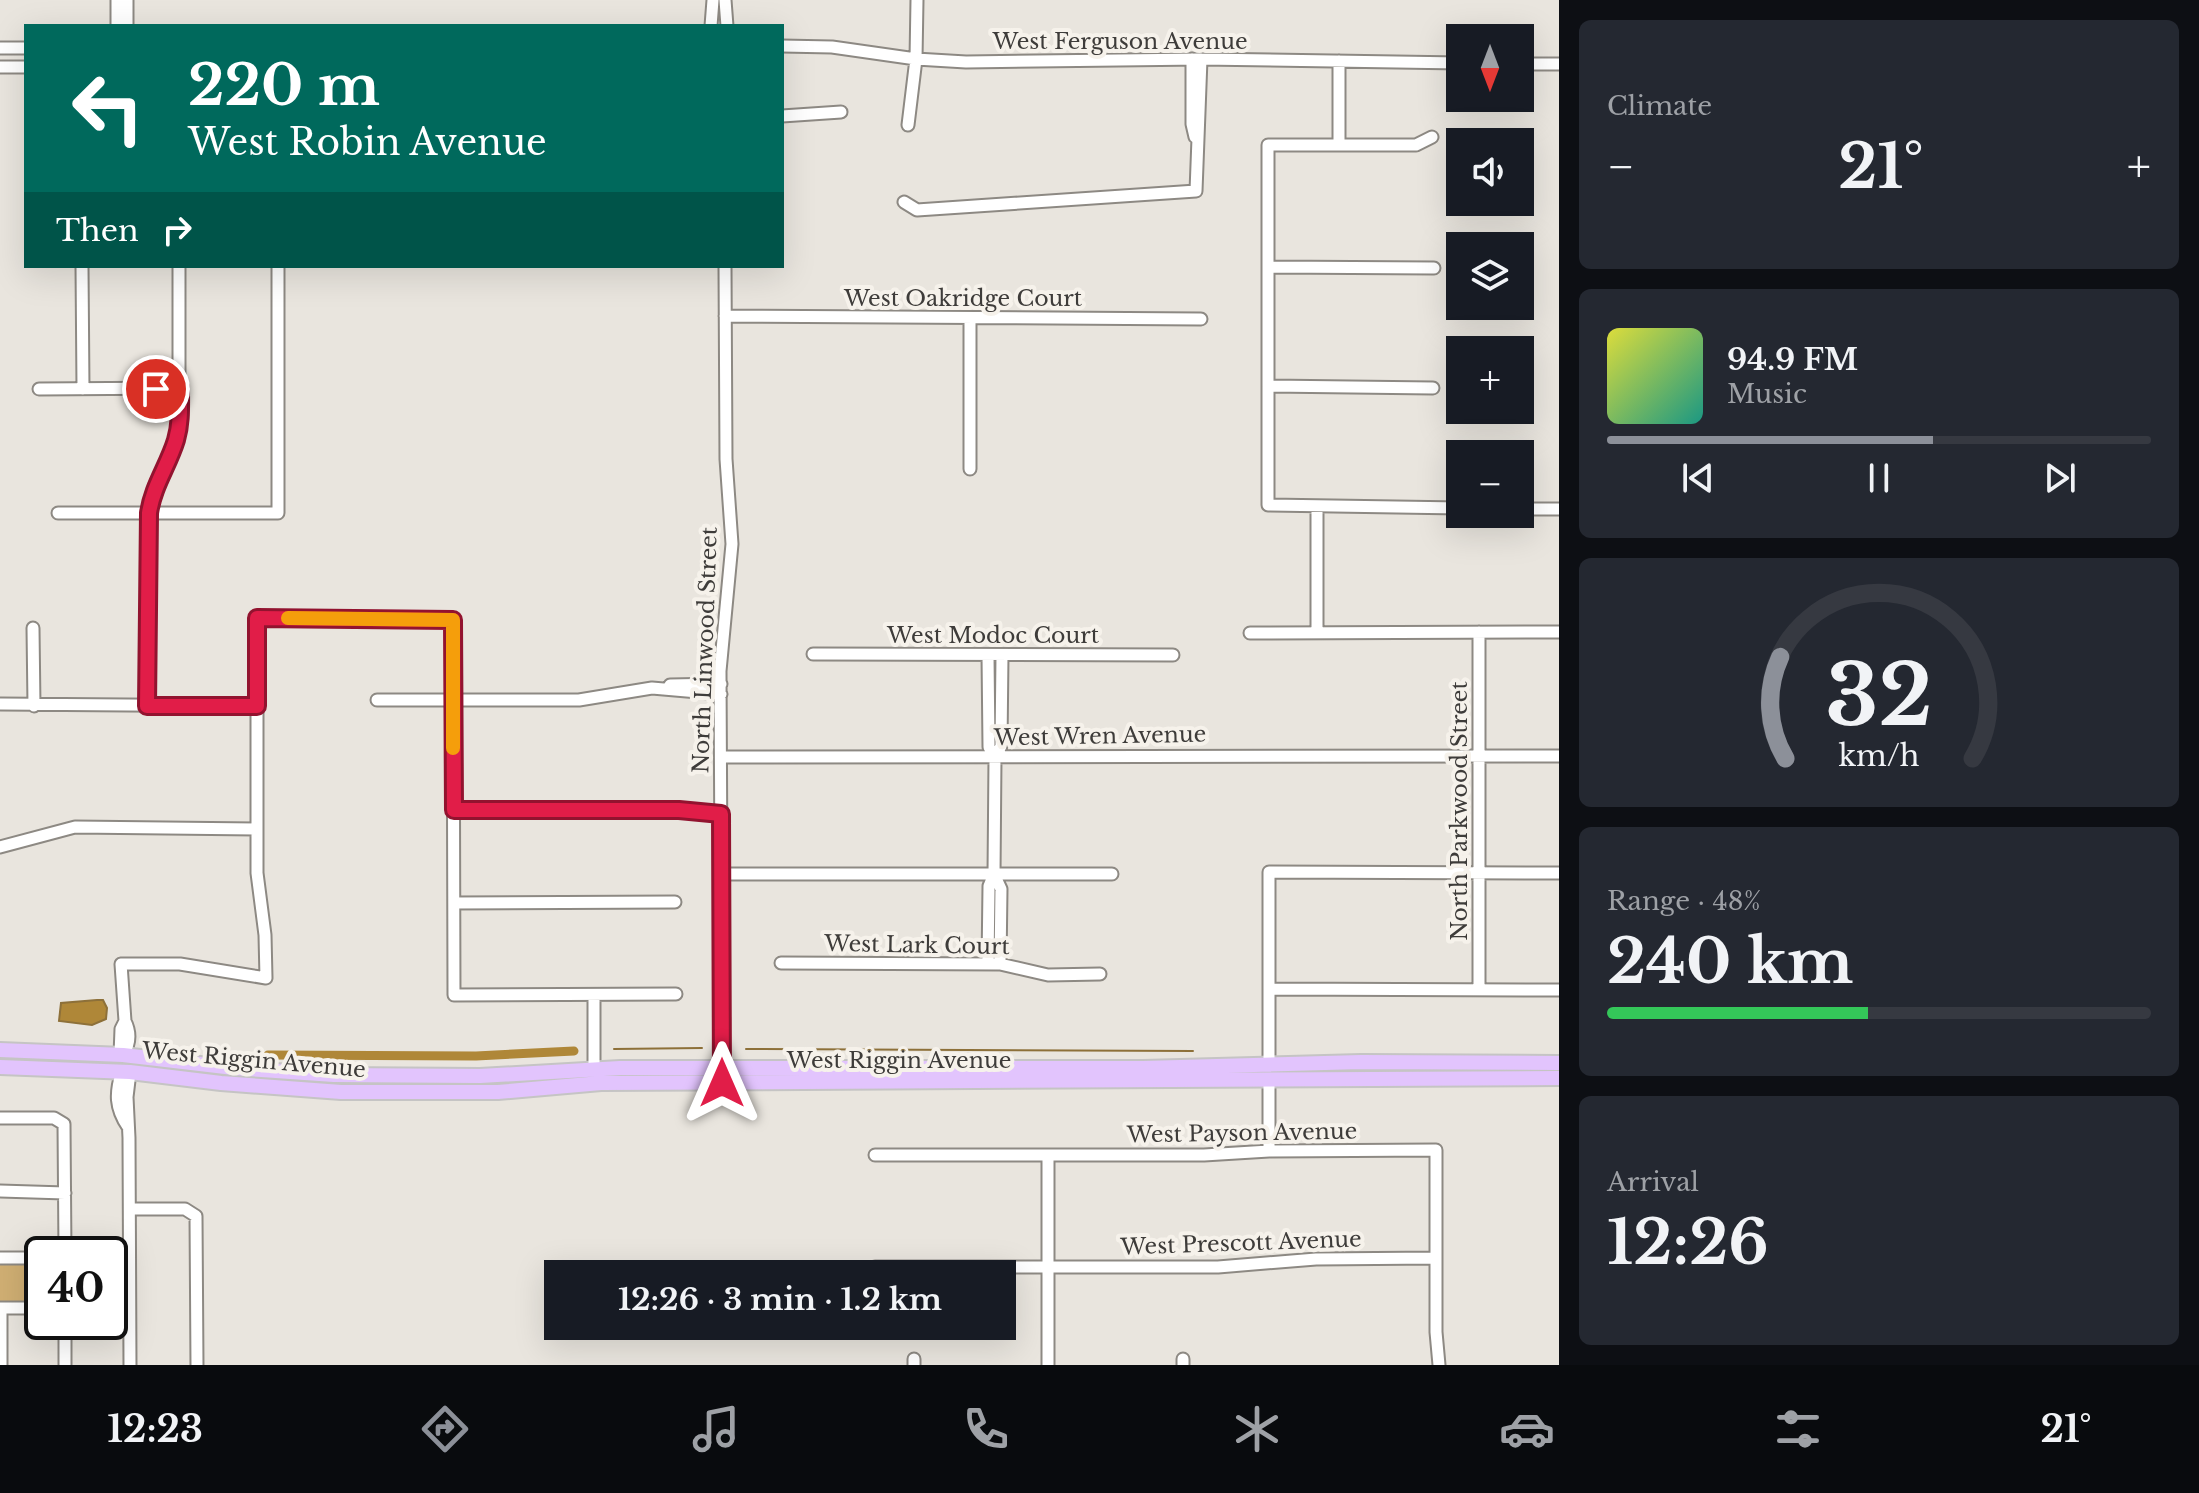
<!DOCTYPE html>
<meta charset="utf-8">
<style>
body{margin:0;font-family:"Libre Baskerville",serif;background:#242831;color:#f1f3f6;height:100vh;display:flex;flex-direction:column;font-size:30px;white-space:nowrap}
*{box-sizing:border-box;margin:0}
p{font-size:26px;color:#9ea1a6}
.icon{flex:none;width:44px;height:44px;fill:none;stroke:currentColor;stroke-width:2;stroke-linecap:round;stroke-linejoin:round}
.map{position:relative;flex:1;overflow:hidden}
.sheet{display:flex;flex-direction:column;gap:20px;padding:20px;background:#0d0f14;width:640px}
.sheet>*{flex:none}
.banner{position:absolute;left:24px;top:24px;width:760px;height:244px;border-radius:0px;box-shadow:0 8px 32px #0002;background:#00695c;color:#fff;overflow:hidden}
.needle{width:52px;rotate:180deg}
.buttons{position:absolute;left:1446px;top:24px;display:grid;gap:16px}
.buttons a{display:grid;place-items:center;width:88px;height:88px;border-radius:0px;background:#171b24;box-shadow:0 8px 32px #0002;font-size:40px}
.speed{position:absolute;left:24px;top:1236px;display:flex;gap:16px;font-size:40px;font-weight:700;text-align:center}
.speed>*{display:grid;place-content:center;width:104px;height:104px;border-radius:50%;background:#171b24;box-shadow:0 8px 32px #0002;line-height:1}
.speed .limit{border:4px solid #111;border-radius:12px;background:#fff;color:#111}
.pin{position:absolute;display:grid;place-items:center;width:68px;height:68px;color:#fff;margin:-34px;border:4px solid #fff;border-radius:50%;box-shadow:0 2px 8px #0007}
.me{position:absolute;width:88px;margin:-44px;rotate:0deg;stroke-linejoin:round;filter:drop-shadow(0 0 6px #0008)}
.turn{display:flex;align-items:center;gap:28px;height:168px;padding:0 32px;font-size:36px}
.turn .icon{width:104px;height:104px;stroke-width:2.5}
.turn b{display:block;font-size:56px;line-height:68px}
.then{display:flex;align-items:center;height:76px;padding:0 32px;background:#0003;gap:16px;font-size:30px}
.big{font-size:60px;font-weight:700;line-height:1.1}
.sheet .widget{flex:1;display:flex;flex-direction:column;justify-content:center;gap:12px;min-width:0;padding:0 28px;border-radius:12px;background:#242831}
.sheet .dial{align-items:center;gap:0}
.dial svg{height:208px;overflow:visible;fill:none;stroke:#363941;stroke-width:7;stroke-linecap:round;text-anchor:middle}
.dial text{fill:#f1f3f6;stroke:none}
.song{display:flex;align-items:center;gap:24px}
.cover{width:96px;height:96px;border-radius:12px;background:linear-gradient(135deg,hsl(60 70% 55%),hsl(170 70% 35%))}
.played{height:8px;border-radius:4px;background:linear-gradient(90deg,#8c9099 60%,#363941 60%)}
.keys{display:flex;justify-content:space-around;direction:ltr}
.heat{display:flex;justify-content:space-between;align-items:center;font-size:44px;direction:ltr}
.charge{height:12px;border-radius:6px;background:linear-gradient(90deg,#34c759 48%,#363941 0)}
.trip{position:absolute;left:544px;top:1260px;width:472px;height:80px;border-radius:0px;background:#171b24;box-shadow:0 8px 32px #0002;font-weight:700;line-height:80px;text-align:center}
.tab-bar{display:flex;height:128px;justify-content:space-around;align-items:center;background:#090b0e;color:#9ea1a6}
.tab-bar .icon{width:56px;height:56px}
.tab-bar .current{color:#8c9099}
.tab-bar b{font-size:36px;color:#f1f3f6}
main{display:flex;flex:1;min-height:0}
.map>svg:first-child{display:block}
.green{fill:#d0af73}
.water{fill:#af8738;stroke:#8d7039;stroke-width:2}
.lines{fill:none;stroke-linecap:round;stroke-linejoin:round}
.stream{stroke:#8d7039;stroke-width:2}
.canal{stroke:#af8738;stroke-width:9}
.minor-casing{stroke:#8d8983;stroke-width:15}
.major-casing{stroke:#c5c4c4;stroke-width:18}
.minor{stroke:#fff;stroke-width:11}
.major{stroke:#e2c4fd;stroke-width:14}
.route-casing{stroke:#92132f;stroke-width:20}
.route{stroke:#e11d48;stroke-width:14}
.slow{stroke:#f59e0b;stroke-width:14}
.labels{text-anchor:middle;dominant-baseline:central;stroke-width:8;stroke-linejoin:round;paint-order:stroke}
.street-label{font-size:22px;fill:#3e3c3a;stroke:#f6f2eb}
</style>
<main>
<div class="map">
<svg width="1559" height="1365" viewBox="0 0 1559 1365">
<rect width="100%" height="100%" fill="#e9e5de"/>
<path class="green" d="M0,1264H42V1302H0Z"/>
<path class="water" d="M97,1000H103L107,1008L106,1019L92,1025L59,1021L61,1003Z"/>
<g class="lines">
<path class="stream" d="M614,1049L702,1048
M746,1049L1193,1051"/>
<path class="canal" d="M268,1055L476,1056L574,1051"/>
<defs>
<path id="minor" d="M117,0V26
M127,0V26
M725,0L727,26
M711,26L713,0
M782,46L832,47L916,59L966,62L1201,59L1460,63
M0,48H26
M1192,59V124L1195,137
M1520,64H1559
M0,67H26
M782,116L841,112
M908,125L916,59L917,0
M1432,137L1416,145H1268V505L1460,508
M1339,145V61
M904,202L917,210L1196,191L1201,59
M82,266L83,389
M1268,267L1434,268
M725,316L1201,319
M970,318V469
M1268,386L1433,388
M39,389L180,388
M1520,509H1559
M58,513H278V266
M33,628L34,706
M1317,632V506
M1479,632V990
M1250,633L1559,632
M813,654L1173,655
M988,655L989,747L995,758
M670,685L721,684
M377,700H579L652,688L721,694
M0,704L257,706
M147,706L149,513L155,485L172,451L179,425V266
M721,757L1559,756
M454,810H679L721,814
M0,847L75,827L257,829
M721,874H1112
M994,874L1001,889L1000,964
M454,903L675,902
M781,963L1000,964L1048,975L1100,974
M988,964L989,886L994,874L995,758L1001,746L1002,655
M1269,989L1559,990
M120,1055L121,1029L125,1021L121,964H180L266,978L265,935L257,873V618L453,620L454,995L676,994
M123,1055C130,1044 131,1033 125,1021
M1269,1065V872L1559,873
M594,1068V995
M122,1071C115,1093 115,1108 128,1127
M722,1072L720,671L732,544L726,459L725,266
M1269,1081V1151
M0,1118H54L64,1124L65,1254
M875,1155H1204L1269,1151L1436,1150V1332L1439,1365
M1048,1155V1365
M0,1191L65,1193
M130,1209H185L196,1216L197,1365
M0,1258H42
M875,1267H1218L1316,1259L1436,1258
M110,1284H129
M0,1308H42
M914,1359V1365
M1183,1359V1365
M1,1365V1308
M65,1365V1322
M130,1365L129,1138L127,1097L130,1072"/>
<path id="major" d="M0,1050L123,1055L234,1068L334,1075L480,1076L620,1068H1143L1361,1062L1559,1063
M0,1067L130,1072L221,1083L341,1092H498L601,1083L1559,1078"/>
</defs>
<use href="#minor" class="minor-casing"/>
<use href="#major" class="major-casing"/>
<use href="#minor" class="minor"/>
<use href="#major" class="major"/>
</g>
<g class="lines">
<defs>
<path id="route" d="M156,389L180,388C180,406 181,423 176,440C168,466 153,486 149,513L147,706H257V618L453,620L454,810H679L721,814L722,1083"/>
</defs>
<use href="#route" class="route-casing"/>
<use href="#route" class="route"/>
<path class="slow" d="M288,618L453,620V748"/>
</g>
<g class="labels">
<g class="street-label">
<text x="1120" y="41">West Ferguson Avenue</text>
<text x="963" y="298">West Oakridge Court</text>
<text x="993" y="635">West Modoc Court</text>
<text transform="translate(705 650) rotate(-88)">North Linwood Street</text>
<text transform="translate(1100 736) rotate(-1)">West Wren Avenue</text>
<text transform="translate(1459 811) rotate(-90)">North Parkwood Street</text>
<text transform="translate(917 945) rotate(1)">West Lark Court</text>
<text transform="translate(254 1060) rotate(5)">West Riggin Avenue</text>
<text x="899" y="1060">West Riggin Avenue</text>
<text transform="translate(1242 1133) rotate(-1)">West Payson Avenue</text>
<text transform="translate(1241 1243) rotate(-2)">West Prescott Avenue</text>
</g>
</g>
</svg>
<div class="buttons">
<a><svg class="needle" viewBox="-14 -14 28 28"><path d="M0-13l5 13h-10z" fill="#e53935"/><path d="M0 13l5-13h-10z" fill="#9ea1a6"/></svg></a>
<a><svg class="icon" aria-label="sound" viewBox="0 0 24 24"><path d="M4 9h4l5-4v14l-5-4H4zM17 9q2 3 0 6"/></svg></a>
<a><svg class="icon" aria-label="layers" viewBox="0 0 24 24"><path d="M12 4l9 5-9 5-9-5zM3 14l9 5 9-5"/></svg></a>
<a>+</a>
<a>−</a>
</div>
<div class="speed"><div class="limit">40</div></div>
<div class="pin" style="left:156px;top:389px;background:#d93025"><svg class="icon" aria-label="arrive" viewBox="0 0 24 24"><path d="M6 21V4h12l-3 4 3 4H6"/></svg></div>
<svg class="me" style="left:722px;top:1083px" viewBox="-20 -20 40 40"><path d="M0-17L14 15 0 8-14 15z" fill="#e11d48" stroke="#fff" stroke-width="4"/></svg>
<div class="trip">12:26 · 3 min · 1.2 km</div>
<div class="banner">
<div class="turn"><svg class="icon" aria-label="left" viewBox="0 0 24 24"><path d="M17 20v-9H6M10 6l-5 5 5 5"/></svg><div><b>220 m</b>West Robin Avenue</div></div>
<div class="then">Then<svg class="icon" aria-label="right" viewBox="0 0 24 24"><path d="M7 20v-9h11M14 6l5 5-5 5"/></svg></div>
</div>
</div>
<section class="sheet">
<div class="widget"><p>Climate</p>
<div class="heat"><a>−</a><b class="big">21°</b><a>+</a></div>
</div>
<div class="widget">
<div class="song"><i class="cover"></i><div><b>94.9 FM</b><p>Music</p></div></div>
<div class="played"></div>
<div class="keys"><svg class="icon" aria-label="previous" viewBox="0 0 24 24"><path d="M18 5L8 12l10 7zM5 5v14"/></svg><svg class="icon" aria-label="pause" viewBox="0 0 24 24"><path d="M8 5v14M16 5v14"/></svg><svg class="icon" aria-label="next" viewBox="0 0 24 24"><path d="M6 5l10 7-10 7zM19 5v14"/></svg></div>
</div>
<div class="widget dial"><svg viewBox="0 0 100 80">
<path d="M14 69A42 42 0 1 1 86 69"/>
<path d="M14 69A42 42 0 0 1 12 30" stroke="#8c9099"/>
<text x="50" y="56" font-size="32" font-weight="700">32</text>
<text x="50" y="72" font-size="11">km/h</text>
</svg></div>
<div class="widget"><p>Range · 48%</p><b class="big">240 km</b><div class="charge"></div></div>
<div class="widget"><p>Arrival</p><b class="big">12:26</b></div>
</section>
</main>
<nav class="tab-bar">
<b>12:23</b>
<svg class="icon current" aria-label="directions" viewBox="0 0 24 24"><path d="M12 3l9 9-9 9-9-9zM9 14v-3h6M13 9l2 2-2 2"/></svg>
<svg class="icon" aria-label="music" viewBox="0 0 24 24"><path d="M9 18V5l10-2v13"/><circle cx="6" cy="18" r="3"/><circle cx="16" cy="16" r="3"/></svg>
<svg class="icon" aria-label="phone" viewBox="0 0 24 24"><path d="M5 4h4l2 5-3 2q2 4 5 5l2-3 5 2v4C11 20 4 13 5 4z"/></svg>
<svg class="icon" aria-label="climate" viewBox="0 0 24 24"><path d="M12 3v18M4 7l16 10M4 17L20 7"/></svg>
<svg class="icon" aria-label="car" viewBox="0 0 24 24"><path d="M5 17H2v-5l4-1 3-4h7l3 4 3 1v5h-3M9 17h6M6 11h13"/><circle cx="7" cy="17" r="2"/><circle cx="17" cy="17" r="2"/></svg>
<svg class="icon" aria-label="filters" viewBox="0 0 24 24"><path d="M4 7h16M4 17h16"/><circle cx="9" cy="7" r="2"/><circle cx="15" cy="17" r="2"/></svg>
<b>21°</b>
</nav>
